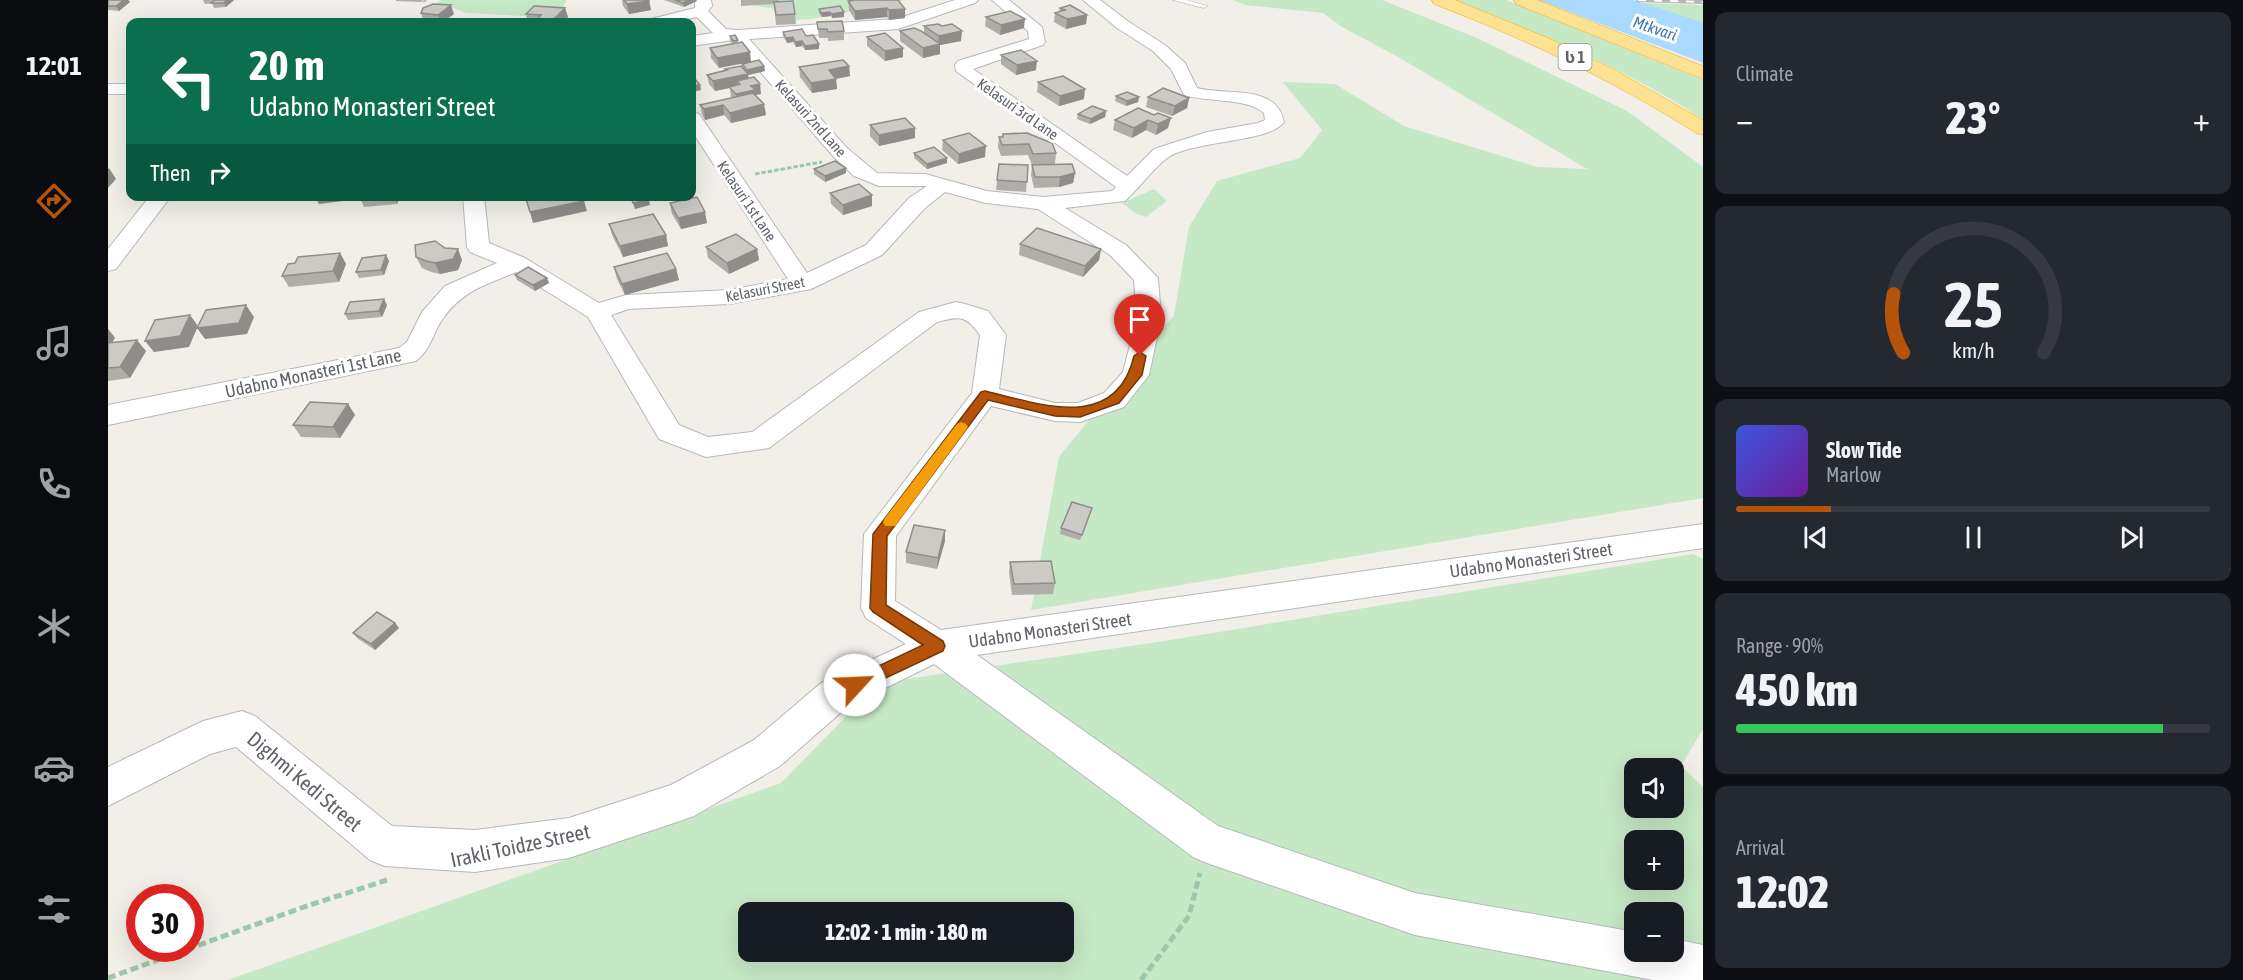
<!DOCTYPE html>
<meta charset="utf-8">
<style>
body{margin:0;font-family:"Asap Condensed","Noto Sans Georgian",sans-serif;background:#242831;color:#f1f3f6;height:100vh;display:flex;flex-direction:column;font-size:22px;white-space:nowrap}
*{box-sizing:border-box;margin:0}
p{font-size:20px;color:#9ea1a6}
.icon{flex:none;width:33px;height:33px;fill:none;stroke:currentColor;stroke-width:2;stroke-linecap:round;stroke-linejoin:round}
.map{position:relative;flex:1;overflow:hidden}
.sheet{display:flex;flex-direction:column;gap:12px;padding:12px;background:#0d0f14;width:540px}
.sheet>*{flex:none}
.guide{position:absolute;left:18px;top:18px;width:570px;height:183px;border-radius:12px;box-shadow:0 6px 24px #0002;background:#0b6e4f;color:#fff;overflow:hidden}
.controls{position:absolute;left:1516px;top:758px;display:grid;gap:12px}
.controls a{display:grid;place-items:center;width:60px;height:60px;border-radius:12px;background:#171b24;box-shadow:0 6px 24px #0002;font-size:30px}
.speed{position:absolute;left:18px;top:884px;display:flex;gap:12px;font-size:30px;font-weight:700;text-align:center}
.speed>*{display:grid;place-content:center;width:78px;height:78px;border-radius:50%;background:#171b24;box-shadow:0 6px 24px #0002;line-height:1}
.speed .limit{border:9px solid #d22;background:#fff;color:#111}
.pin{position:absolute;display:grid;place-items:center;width:51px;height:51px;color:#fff;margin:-62px -26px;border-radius:50% 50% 50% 0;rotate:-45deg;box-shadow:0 0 6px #0007}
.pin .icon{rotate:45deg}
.me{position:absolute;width:66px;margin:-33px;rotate:65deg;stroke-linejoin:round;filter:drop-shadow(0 0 4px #0008)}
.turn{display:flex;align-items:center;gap:21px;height:126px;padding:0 24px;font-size:27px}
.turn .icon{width:78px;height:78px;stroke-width:2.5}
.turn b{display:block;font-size:42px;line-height:51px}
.then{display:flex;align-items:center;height:57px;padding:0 24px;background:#0003;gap:12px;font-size:22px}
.big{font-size:45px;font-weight:800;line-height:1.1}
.sheet .widget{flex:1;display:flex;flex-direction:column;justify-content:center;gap:9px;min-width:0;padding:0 21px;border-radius:12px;background:#242831}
.sheet .dial{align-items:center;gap:0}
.dial svg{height:156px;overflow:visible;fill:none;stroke:#363941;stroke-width:7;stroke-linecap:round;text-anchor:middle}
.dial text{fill:#f1f3f6;stroke:none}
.song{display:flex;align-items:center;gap:18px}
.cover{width:72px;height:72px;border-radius:9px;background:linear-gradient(135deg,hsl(230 70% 55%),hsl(280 70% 35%))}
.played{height:6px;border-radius:3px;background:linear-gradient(90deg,#b45309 20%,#363941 20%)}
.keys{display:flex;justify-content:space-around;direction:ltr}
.heat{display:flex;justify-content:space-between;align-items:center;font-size:33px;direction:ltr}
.charge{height:9px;border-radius:4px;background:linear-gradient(90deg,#34c759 90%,#363941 0)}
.trip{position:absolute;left:630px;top:902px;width:336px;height:60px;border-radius:12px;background:#171b24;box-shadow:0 6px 24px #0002;font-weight:800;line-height:60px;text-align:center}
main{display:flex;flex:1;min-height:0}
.tab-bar{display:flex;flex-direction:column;width:108px;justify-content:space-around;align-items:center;background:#090b0e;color:#9ea1a6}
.tab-bar .icon{width:42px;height:42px}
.tab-bar .current{color:#b45309}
.tab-bar b{font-size:27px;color:#f1f3f6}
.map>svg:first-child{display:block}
.green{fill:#c5e8c5;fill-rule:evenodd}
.water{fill:#aadaff}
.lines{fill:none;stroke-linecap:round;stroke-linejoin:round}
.service-casing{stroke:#b5b8bc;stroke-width:1}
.minor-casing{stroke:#b5b8bc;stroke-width:2}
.motorway-casing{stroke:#f9ab00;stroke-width:1}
.path-far2{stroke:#9cc7a9;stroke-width:2;stroke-dasharray:4 1.5;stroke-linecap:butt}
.path-far1{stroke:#9cc7a9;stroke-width:3;stroke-dasharray:4.5 2;stroke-linecap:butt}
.path{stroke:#9cc7a9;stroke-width:5;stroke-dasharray:8 4;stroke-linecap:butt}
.service{fill:#fff;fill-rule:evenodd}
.minor{fill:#fff;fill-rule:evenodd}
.motorway{fill:#fde293;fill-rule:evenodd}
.rail-casing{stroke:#b6b7b8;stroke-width:4}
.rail{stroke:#fff;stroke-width:2;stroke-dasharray:8;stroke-linecap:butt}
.wall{fill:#afaea9}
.shaded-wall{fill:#8f8d8a}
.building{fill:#cccac5;stroke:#8f8d8a;stroke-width:1.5}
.route{fill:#b45309;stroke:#753606;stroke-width:1.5}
.slow{fill:#f59e0b}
.labels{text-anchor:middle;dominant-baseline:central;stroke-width:6;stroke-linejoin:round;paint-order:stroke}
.far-street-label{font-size:15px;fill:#5f6368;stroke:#fff}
.far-water-label{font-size:16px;font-style:italic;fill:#4174aa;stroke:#fff}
.shield{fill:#fff;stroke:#8f9295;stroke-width:1.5}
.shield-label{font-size:16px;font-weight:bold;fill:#5f6368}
.street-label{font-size:18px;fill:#5f6368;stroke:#fff}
.near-street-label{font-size:21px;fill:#5f6368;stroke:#fff}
</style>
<main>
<nav class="tab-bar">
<b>12:01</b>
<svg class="icon current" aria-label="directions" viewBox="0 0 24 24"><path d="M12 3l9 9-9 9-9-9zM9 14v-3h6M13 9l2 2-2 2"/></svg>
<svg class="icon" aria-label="music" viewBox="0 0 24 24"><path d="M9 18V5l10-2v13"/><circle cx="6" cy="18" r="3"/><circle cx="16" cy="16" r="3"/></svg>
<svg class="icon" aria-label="phone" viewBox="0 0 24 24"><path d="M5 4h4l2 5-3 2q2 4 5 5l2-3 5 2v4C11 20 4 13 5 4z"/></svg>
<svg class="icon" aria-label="climate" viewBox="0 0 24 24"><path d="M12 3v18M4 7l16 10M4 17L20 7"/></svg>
<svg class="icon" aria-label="car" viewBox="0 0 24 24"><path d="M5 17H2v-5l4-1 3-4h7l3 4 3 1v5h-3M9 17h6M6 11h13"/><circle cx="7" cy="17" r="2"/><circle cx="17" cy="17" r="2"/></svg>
<svg class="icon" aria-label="filters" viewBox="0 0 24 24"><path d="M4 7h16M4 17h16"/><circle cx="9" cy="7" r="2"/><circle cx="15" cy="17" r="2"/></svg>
</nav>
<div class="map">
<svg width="1595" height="980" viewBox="0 0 1595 980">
<rect width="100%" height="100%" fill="#f1efe8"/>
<path class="green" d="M332,0H458L451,18L358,13L343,7L328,4Z
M636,0H798L705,19L684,20L682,11L649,6Z
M1125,0H1274L1369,38L1519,111L1595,167V498L923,610L951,457L1066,315L1081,227L1109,181L1192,158L1214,130L1175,82L1227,84L1296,126L1429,167L1479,169L1292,58L1234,27L1215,13L1137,5Z
M1346,0H1398L1595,80V119C1518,69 1432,33 1346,0Z
M1532,3L1595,5V22Z
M1046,189L1059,201L1038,217L1029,214L1014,203Z
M1585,554L1595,559V729L1573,766L1595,787V980H120L673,783L771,683L1050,642ZM1527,768H1566V807H1527ZM1527,840H1566V879H1527ZM640,912H956V951H640ZM1527,912H1566V951H1527Z"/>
<path class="water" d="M1430,0H1525L1595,22V63Z"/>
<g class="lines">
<defs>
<path id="service" d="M1065,0H1079L1100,6L1096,8Z"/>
<path id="minor" d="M587,0H603L604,6L600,11L618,29L629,30L788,19L847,0H870L867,3L790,29L641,39L739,148L769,173L817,174L879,191L935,197L1004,191L1008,187L848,71L847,65L850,61L921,39L920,31L884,0H901L934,27L937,42L935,45L865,69L1019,176L1046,149L1099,132L1150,123L1157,120L1156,113C1140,98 1098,102 1076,95L1063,69L1045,51L1009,28L975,0H992L1021,22L1057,45L1077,63L1089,88C1118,96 1168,83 1176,122C1162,143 1084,140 1059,158C1044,170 1031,188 1017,201L957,208L1018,245L1050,278L1053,318L1041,375L1016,407L972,422L947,421L883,406L788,536L787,601L833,630L1595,524V548L869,655L1110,826L1307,893L1527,932V951H1566V939L1595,945V980H1545L1307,935L1099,863L1085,857L826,664L739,707L672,766L586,816L572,821L461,858L367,872L276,866L262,860L128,747L102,754L0,806V767L95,721L134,711L147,716L284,826L367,830L461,818L563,785L646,740L713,683L798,644L758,618L753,608L756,534L864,393L872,335C858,315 852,316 829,322L661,448L598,457L551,439L480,317L408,272C378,285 356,290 336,317C324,333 325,347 308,361L0,425V405L291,348L299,342L314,312L337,286L389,263L362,252L359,247L355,196H376L381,243L417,258L491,303L518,295L621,290L680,279L584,131V112L591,114L699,273L758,245L801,198L819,186H771L746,176L725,156L625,40L584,46V36L605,33L589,17L565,22H541L543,19L587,8ZM837,192L878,203L930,209L1002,255L1026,280L1029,318L1015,372L996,393L970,403H947L891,389L898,335L880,311L857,304L848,302L811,312L644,432L600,437L571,425L503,315L521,309L621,304L703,289L774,255L817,208Z
M0,84H22V94H0Z
M42,196H63L8,269L0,271V249Z"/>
<path id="motorway" d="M1324,0H1347L1440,38L1507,70L1595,120V135L1588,133C1505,80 1417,39 1326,4Z
M1406,0H1429L1595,66V79L1408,4Z"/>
</defs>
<use href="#service" class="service-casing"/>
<use href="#minor" class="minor-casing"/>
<use href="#motorway" class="motorway-casing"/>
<path class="path-far2" d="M315,2L318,0"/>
<path class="path-far1" d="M647,174L714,162"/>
<path class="path" d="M0,978L196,907L279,880
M1033,980L1081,916L1092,873"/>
<use href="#service" class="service"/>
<use href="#minor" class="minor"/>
<use href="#motorway" class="motorway"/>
<defs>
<path id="rail" d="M1530,0L1595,2"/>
</defs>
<use href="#rail" class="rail-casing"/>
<use href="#rail" class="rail"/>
</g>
<path class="wall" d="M0,0H20L22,2L11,11L0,10Z
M95,0H126L118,7L106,8L104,3L97,4Z
M288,0H315L313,2L288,1Z
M514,0H541L543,10L521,14L515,6Z
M556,0H588L589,1L576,7Z
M633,0H671V2L687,14L688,24L668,25L666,4L633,6Z
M765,0L797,18L781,20L779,17L747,20L741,10L740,1Z
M457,8L460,17L455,22H420L418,14Z
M952,8L979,15L978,24L958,29L946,22L947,13L951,12Z
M711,9L736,17L724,18L723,16L714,17L711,13Z
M313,13L346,14L335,22H316Z
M878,17L916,28L892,35L877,26Z
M709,22L736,31V40L720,41V38H711Z
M816,26L853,41L832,45V54L815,58L792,41V31L816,33Z
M675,32L698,36L711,44V49L697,50L694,46L688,47L685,42L679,43L675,36Z
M622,36L630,40V43L611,68L603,58L602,48L624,44L622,41Z
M759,37L795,48V57L777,61L759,46Z
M893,55L928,70L908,75L893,64Z
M634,64L656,66L657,71L640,75L641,79L653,94L647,95L658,115L623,123L616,115L597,120L594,115L592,105L624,98L623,97L622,88L607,91L601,84L599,75L618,71L617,69L634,67Z
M741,66L742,76L728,79L729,89L704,93L692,77L691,67Z
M930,82L976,99L951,106L929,92Z
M1008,96L1031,97L1030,102L1018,106L1007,101Z
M1040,97L1081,98L1079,108L1064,116L1038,107Z
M998,111L997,117L982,124L969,119L970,114Z
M1046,115L1060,128L1048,135L1038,130L1024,138L1005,130L1007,120Z
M762,125L807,128V138L771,146L762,136Z
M895,134L948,153L947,164L931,165L967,173L965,183L951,187L926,188L923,175L924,165L920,155L893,156L890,147L891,137H894Z
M835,140L877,157L850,164L834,150Z
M806,153L839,163L819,169L806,158Z
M891,164L920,165L918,192L888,190Z
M706,169L738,173L717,182L706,174Z
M722,193L764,206L735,215L723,204Z
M251,196H292L289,204L256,207Z
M562,203L599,223L573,229L564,214Z
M501,224L558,235L560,246L515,257L504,235Z
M912,244L993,249L991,260L975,277L911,255Z
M598,247L649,249L651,260L621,274L600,258Z
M232,253L238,264L231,282L181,287L174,276L187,263Z
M278,255L281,261L276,275L251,278L248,272Z
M308,257L354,260L350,270L332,274L323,272L314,268Z
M506,267L568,269L571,280L517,295L509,279Z
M407,275L439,278L441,283L427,291L409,280Z
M279,305L274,317L240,320L237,314Z
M0,329L7,338L4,343L38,351L22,378L0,381Z
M240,404L247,415L232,438L193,437L185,425Z
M984,508L972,540L952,534L953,528Z
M837,530V541L829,569L798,563V552Z
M902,562L947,583L945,594L904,595L901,573Z
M287,623L291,628L267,650L249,638L245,633Z"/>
<path class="shaded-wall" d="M16,0H20L22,2L11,11L8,6Z
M119,0H126L118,7L116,3Z
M581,0H588L589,1L576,7L575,3Z
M541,1L543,10L521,14L519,4Z
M343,5L346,14L335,22H333L330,15Z
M457,8L460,17L455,22H444V21Z
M779,8V17L747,20V11Z
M797,9V18L781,20V10Z
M722,12L723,16L714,17L713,13Z
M736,12V17L724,18V14Z
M979,15L978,24L958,29L959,19Z
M917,19L916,28L892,35L893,25Z
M854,31L853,41L832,45V54L815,58V48L830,45L831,36Z
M685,37V42L679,43L678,38Z
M694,41V46L688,47L687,42Z
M711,44V49L697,50V46Z
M795,48V57L777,61V51Z
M642,52L643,62L611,68L609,58Z
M929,61L928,70L908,75L909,65Z
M656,66L657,71L640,75L642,84L629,81L630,86L607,91L605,81L639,74V70Z
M741,66L742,76L721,80V70Z
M728,79L729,89L704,93L703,83Z
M652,84L653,94L647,95L629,104L628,94L643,86Z
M592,85L593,90L584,92V86Z
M977,89L976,99L951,106L952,96Z
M1031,97L1030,102L1018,106L1019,101Z
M1081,98L1079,108L1064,116L1067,106Z
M656,104L658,115L623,123L622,113Z
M615,105L616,115L597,120L596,109Z
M998,111L997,117L982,124L983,119Z
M1063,118L1060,128L1048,135L1050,124Z
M1040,120L1038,130L1024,138L1026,128Z
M807,128V138L771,146V135Z
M878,146L877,157L850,164L851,154Z
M839,158V163L819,169V164Z
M1,168L8,179L0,188V169Z
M738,168V173L717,182V176Z
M967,173L965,183L951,187L952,177Z
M764,195V206L735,215V205Z
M228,196H237L235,201L211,204L208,199Z
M285,196H292L289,204Z
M541,200L542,205L527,209L525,203Z
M476,201L479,211L425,223L422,212Z
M597,212L599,223L573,229L570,218Z
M558,235L560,246L515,257L512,246Z
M350,249L354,260L350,270L332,274L327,263Z
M649,249L651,260L621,274L619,263Z
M993,249L991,260L975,277L977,266Z
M232,253L238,264L231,282L225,271Z
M278,255L281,261L276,275L273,270Z
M568,269L571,280L517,295L514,284Z
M439,278L441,283L427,291L425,285Z
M276,299L279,305L274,317L271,311Z
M138,305L146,317L139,334L97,339L89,328Z
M82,315L90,326L81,347L46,352L37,341Z
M0,329L7,338L0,348Z
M29,340L38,351L22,378L12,367Z
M240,404L247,415L232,438L225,427Z
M837,530V541L829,569L830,558Z
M287,623L291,628L267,650L263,644Z"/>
<path class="building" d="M0,0H16L8,6H0Z
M107,0H119L116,3H103Z
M516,0H541V1L519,4Z
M567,0H581L575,3Z
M747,0H790L797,9L781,10L779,8L747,11L740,1Z
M685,1L687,14L668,15L666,2Z
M325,4L343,5L330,15L313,13L315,8Z
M962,5L979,15L959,19L947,13L957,10L952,8Z
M426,6L457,8L444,21H428L433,15L418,14Z
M732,6L736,12L724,14L722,12L713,13L711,9Z
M902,11L917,19L893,25L878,17Z
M734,21L736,31L720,32L719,29H710L709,22Z
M830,24L834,26L844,24L854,31L831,36L816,26Z
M806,28L813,31L832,44L815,48L792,31Z
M694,29L698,36L705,35L711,44L697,46L694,41L687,42L685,37L678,38L675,32Z
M777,33L795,48L777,51L759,37Z
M627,35L630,40L625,41L622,36Z
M634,42L642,52L609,58L602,48Z
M913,50L929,61L909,65L893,55Z
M651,60L656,66L639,70L634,64Z
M735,60L741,66L721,70L728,79L703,83L691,67Z
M633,66L640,74L605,81L599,75L619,70L617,69Z
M955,76L977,89L952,96L930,82Z
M646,77L652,84L643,86L647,90L628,94L621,87L632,84L629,81Z
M588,80L592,85L584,86V81Z
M1055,88L1081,98L1067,106L1040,97Z
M1019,92L1031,97L1019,101L1008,96Z
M645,93L656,104L622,113L615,105L596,109L592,105Z
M984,106L998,111L983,119L970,114Z
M1030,108L1046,115L1050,113L1063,118L1050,124L1040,120L1026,128L1007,120Z
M797,118L807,128L771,135L762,125Z
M861,133L878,146L851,154L835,140Z
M919,133L944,143L948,153L925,154L921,144L894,145L891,137H895V134Z
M826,147L839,158L819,164L806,153Z
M727,161L738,168L717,176L706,169Z
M891,164L920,165L919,182L889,180Z
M964,164L967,173L952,177H927L924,165Z
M751,184L764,195L735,205L722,193Z
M209,196H228L208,199Z
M417,196H474L476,201L422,212Z
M522,196H539L541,200L525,203Z
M589,197L597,212L570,218L562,203Z
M545,214L558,235L512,246L501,224Z
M929,228L993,249L977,266L912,244Z
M628,234L649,249L619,263L598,247Z
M327,241L337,248L350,249L345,259L327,263L318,261L308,257L307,245Z
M232,253L225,271L174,276L180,264L187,263L190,257Z
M559,253L568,269L514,284L506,267Z
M278,255L273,270L248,272L254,258Z
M420,267L439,278L425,285L407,275Z
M276,299L271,311L237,314L242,302Z
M138,305L131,323L89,328L98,310Z
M82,315L72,336L37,341L47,320Z
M29,340L12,367L0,368V343Z
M202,402L240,404L225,427L185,425Z
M964,502L984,508L974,535L953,528Z
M806,525L837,530L830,558L798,552Z
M943,561L947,583L906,584L902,562Z
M269,612L287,623L263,644L245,633Z"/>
<path class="route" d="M1032,352L1038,356L1034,375L1011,403L972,417L947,416L880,400L779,536L778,605L835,641L837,646L835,651L752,690L747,692L741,690L739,685L741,680L815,645L765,612L762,608L765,534L873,392L877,391C931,404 1008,433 1026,356Z"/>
<path class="slow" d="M853,422L858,424L860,427L858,430L787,526H777L775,522L777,518L849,424Z"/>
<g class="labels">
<g class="far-street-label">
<text transform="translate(910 109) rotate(35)">Kelasuri 3rd Lane</text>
<text transform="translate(703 118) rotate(48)">Kelasuri 2nd Lane</text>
<text transform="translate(639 201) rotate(56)">Kelasuri 1st Lane</text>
<text transform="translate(657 289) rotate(-11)">Kelasuri Street</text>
</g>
<g class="far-water-label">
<text transform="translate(1547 28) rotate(19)">Mtkvari</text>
</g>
<rect class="shield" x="1450.5" y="44" width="33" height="26" rx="4.5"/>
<g class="shield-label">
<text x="1467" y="57">ს 1</text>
</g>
<g class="street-label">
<text transform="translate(205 373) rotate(-12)">Udabno Monasteri 1st Lane</text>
<text transform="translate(1423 560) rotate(-8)">Udabno Monasteri Street</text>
<text transform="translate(942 630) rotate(-8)">Udabno Monasteri Street</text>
</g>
<g class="near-street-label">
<text transform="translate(197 781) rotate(40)">Dighmi Kedi Street</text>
<text transform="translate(412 845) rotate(-12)">Irakli Toidze Street</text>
</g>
</g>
</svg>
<div class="controls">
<a><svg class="icon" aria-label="sound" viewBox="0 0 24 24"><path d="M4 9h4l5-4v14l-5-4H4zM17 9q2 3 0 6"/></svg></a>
<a>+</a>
<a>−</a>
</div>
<div class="speed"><div class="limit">30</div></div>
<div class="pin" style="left:1032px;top:356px;background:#d93025"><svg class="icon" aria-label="arrive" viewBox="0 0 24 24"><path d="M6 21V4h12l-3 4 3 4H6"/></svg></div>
<svg class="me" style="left:747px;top:685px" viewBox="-20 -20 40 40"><circle r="19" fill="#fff"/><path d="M0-13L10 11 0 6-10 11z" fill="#b45309"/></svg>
<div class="trip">12:02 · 1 min · 180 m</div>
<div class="guide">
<div class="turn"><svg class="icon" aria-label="left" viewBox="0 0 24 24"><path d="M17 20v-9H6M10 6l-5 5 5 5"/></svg><div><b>20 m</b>Udabno Monasteri Street</div></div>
<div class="then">Then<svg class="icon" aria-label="right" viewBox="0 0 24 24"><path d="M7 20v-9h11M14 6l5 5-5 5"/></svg></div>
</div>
</div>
<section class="sheet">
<div class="widget"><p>Climate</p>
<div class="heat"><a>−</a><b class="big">23°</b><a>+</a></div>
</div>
<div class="widget dial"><svg viewBox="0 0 100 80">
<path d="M14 69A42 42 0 1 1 86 69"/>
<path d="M14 69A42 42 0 0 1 9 39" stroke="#b45309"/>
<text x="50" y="56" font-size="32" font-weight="700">25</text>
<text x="50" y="72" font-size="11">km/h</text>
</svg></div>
<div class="widget">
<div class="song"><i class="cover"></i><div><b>Slow Tide</b><p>Marlow</p></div></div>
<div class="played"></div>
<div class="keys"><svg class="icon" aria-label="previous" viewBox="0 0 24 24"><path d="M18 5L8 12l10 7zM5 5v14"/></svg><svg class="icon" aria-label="pause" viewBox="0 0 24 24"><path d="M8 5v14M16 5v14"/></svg><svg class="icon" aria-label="next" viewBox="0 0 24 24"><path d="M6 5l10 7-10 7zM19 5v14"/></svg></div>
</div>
<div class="widget"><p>Range · 90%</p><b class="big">450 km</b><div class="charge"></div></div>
<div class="widget"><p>Arrival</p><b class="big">12:02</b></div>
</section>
</main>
